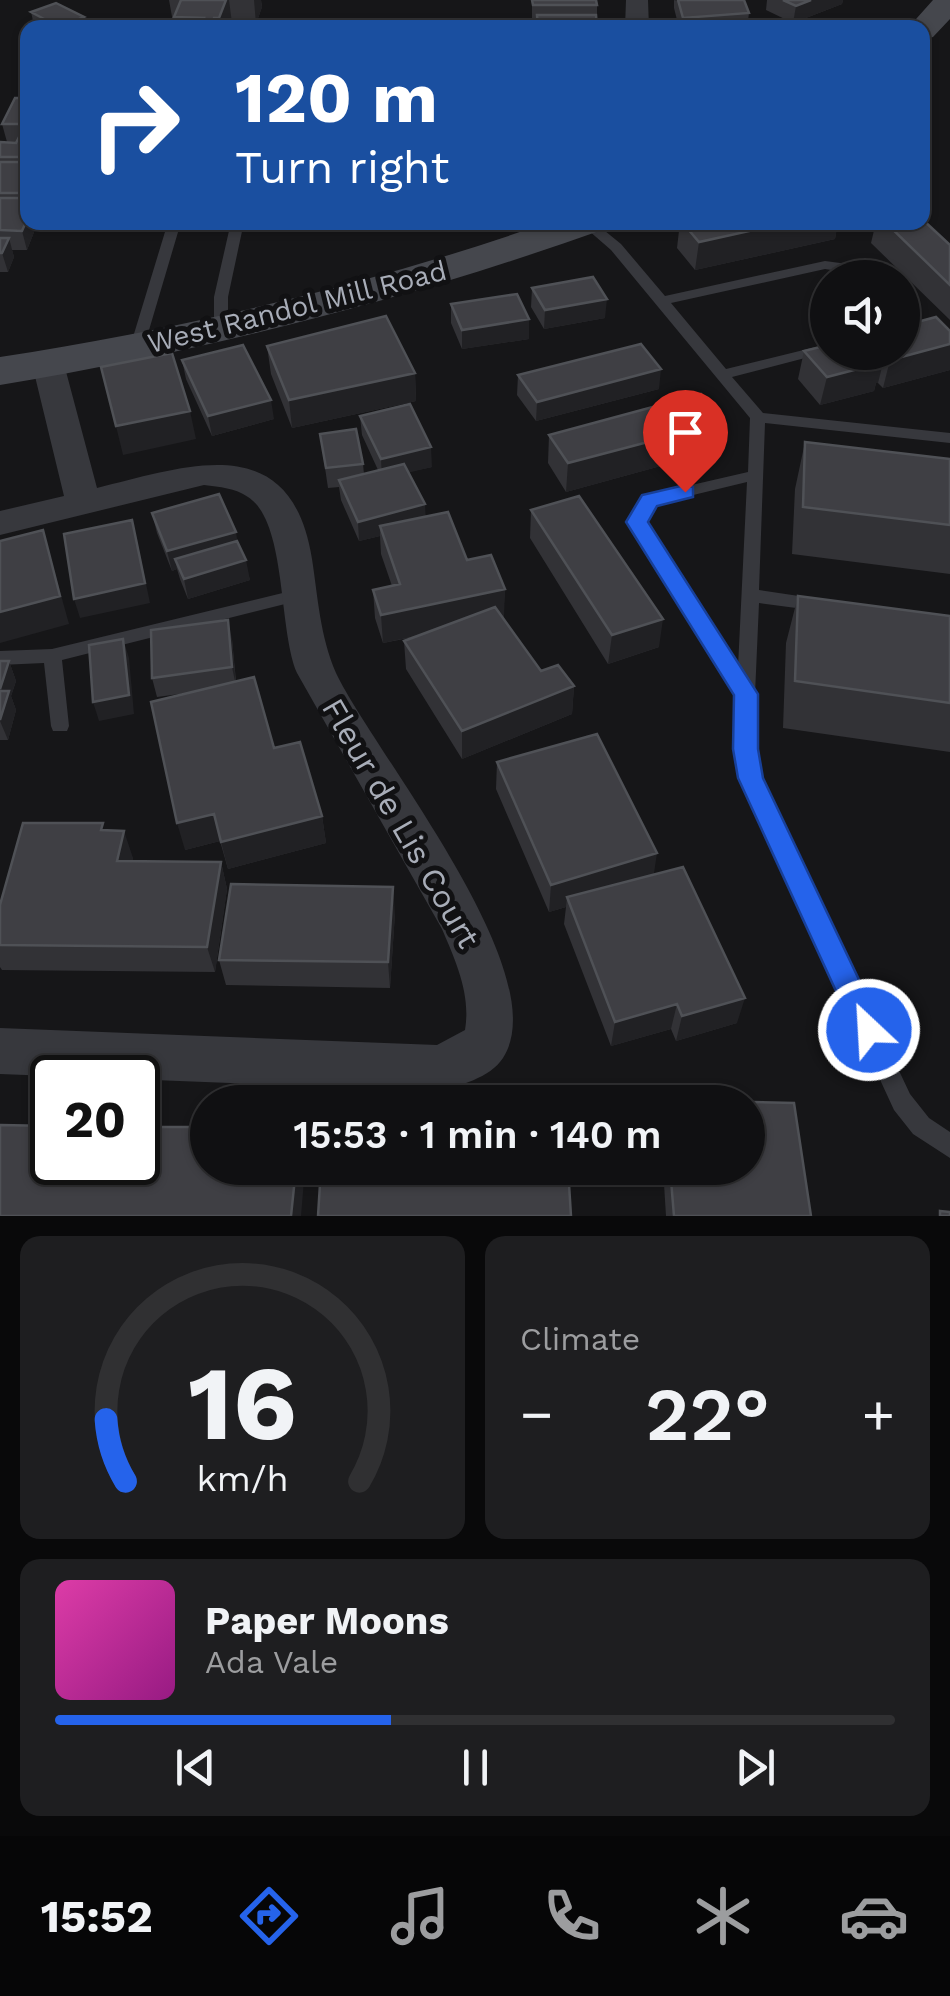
<!DOCTYPE html>
<meta charset="utf-8">
<style>
body{margin:0;font-family:"Work Sans",sans-serif;background:#1e1e20;color:#f1f3f6;height:100vh;display:flex;flex-direction:column;font-size:38px;white-space:nowrap}
*{box-sizing:border-box;margin:0}
p{font-size:32px;color:#9c9d9f}
.icon{flex:none;width:55px;height:55px;fill:none;stroke:currentColor;stroke-width:2;stroke-linecap:round;stroke-linejoin:round}
.map{position:relative;height:1216px;overflow:hidden}
.drawer{display:flex;flex-direction:column;gap:20px;padding:20px;background:#09090a;flex:1}
.drawer>*{flex:none}
.guide{position:absolute;left:20px;top:20px;width:910px;height:210px;border-radius:20px;box-shadow:0 2px 8px #0004,0 0 0 2px #303032;background:#1a4fa0;color:#fff;overflow:hidden}
.controls{position:absolute;left:810px;top:260px;display:grid;gap:20px}
.controls a{display:grid;place-items:center;width:110px;height:110px;border-radius:50%;background:#101012;box-shadow:0 2px 8px #0004,0 0 0 2px #303032;font-size:50px}
.speed{position:absolute;left:30px;top:1055px;display:flex;gap:20px;font-size:50px;font-weight:700;text-align:center}
.speed>*{display:grid;place-content:center;width:130px;height:130px;border-radius:50%;background:#101012;box-shadow:0 2px 8px #0004,0 0 0 2px #303032;line-height:1}
.speed .limit{border:5px solid #111;border-radius:15px;background:#fff;color:#111}
.pin{position:absolute;display:grid;place-items:center;width:85px;height:85px;color:#fff;margin:-102px -42px;border-radius:50% 50% 50% 0;rotate:-45deg;box-shadow:0 0 10px #0007}
.pin .icon{rotate:45deg}
.me{position:absolute;width:110px;margin:-55px;rotate:335deg;stroke-linejoin:round;filter:drop-shadow(0 0 8px #0008)}
.turn{display:flex;align-items:center;gap:35px;height:210px;padding:0 50px;font-size:45px}
.turn .icon{width:130px;height:130px;stroke-width:2.5}
.turn b{display:block;font-size:70px;line-height:85px}
.big{font-size:75px;font-weight:600;line-height:1.1}
.drawer .widget{flex:1;display:flex;flex-direction:column;justify-content:center;gap:15px;min-width:0;padding:0 35px;border-radius:20px;background:#1e1e20}
.drawer .dial{align-items:center;gap:0}
.dial svg{height:260px;overflow:visible;fill:none;stroke:#303032;stroke-width:7;stroke-linecap:round;text-anchor:middle}
.dial text{fill:#f1f3f6;stroke:none}
.song{display:flex;align-items:center;gap:30px}
.cover{width:120px;height:120px;border-radius:15px;background:linear-gradient(135deg,hsl(320 70% 55%),hsl(310 70% 35%))}
.played{height:10px;border-radius:5px;background:linear-gradient(90deg,#2563eb 40%,#303032 40%)}
.keys{display:flex;justify-content:space-around;direction:ltr}
.heat{display:flex;justify-content:space-between;align-items:center;font-size:55px;direction:ltr}
.drawer .tiles{flex:1;display:grid;gap:20px;grid-template-columns:1fr 1fr}
.widget:last-child{grid-column:span 2}
.trip{position:absolute;left:190px;top:1085px;width:575px;height:100px;border-radius:50px;background:#101012;box-shadow:0 2px 8px #0004,0 0 0 2px #303032;font-weight:600;line-height:100px;text-align:center}
.menu{display:flex;height:160px;justify-content:space-around;align-items:center;background:#060607;color:#9c9d9f}
.menu .icon{width:70px;height:70px}
.menu .current{color:#2563eb}
.menu b{font-size:45px;color:#f1f3f6}
.map>svg:first-child{display:block}
.lines{fill:none;stroke-linecap:round;stroke-linejoin:round}
.service{fill:#37383d;fill-rule:evenodd}
.minor{fill:#37383d;fill-rule:evenodd}
.secondary{fill:#45474d;fill-rule:evenodd}
.wall{fill:#323236}
.shaded-wall{fill:#212124}
.building{fill:#3f3f44;stroke:#4f5156;stroke-width:2.5}
.route{fill:#2563eb;stroke:#184099;stroke-width:2.5}
.labels{text-anchor:middle;dominant-baseline:central;stroke-width:10;stroke-linejoin:round;paint-order:stroke}
.far-street-label{font-size:28px;fill:#a8adb8;stroke:#111113}
.street-label{font-size:32px;fill:#a8adb8;stroke:#111113}
</style>
<div class="map">
<svg width="950" height="1216" viewBox="0 0 950 1216">
<rect width="100%" height="100%" fill="#161618"/>
<g class="lines">
<path class="service" d="M168,222H181L144,347L142,350H132L130,347Z
M231,222H244L228,297V329L221,333L214,329V297Z
M594,222L621,244L665,296L825,261L855,265L873,275L874,278C857,278 843,271 825,269L671,303L726,369L828,344V352L732,377L763,413L950,433V443L765,423L759,590L819,599L828,605L819,611L759,603L754,717L761,778L910,1094L929,1118L950,1132V1158L913,1134L894,1110L741,778L736,717L737,696L629,522L644,496L748,472L750,418L611,250L580,223ZM747,482L738,667L645,522L656,504Z
M299,589L305,591L308,595L305,599L62,660L69,726L67,731H53L51,726L44,663L0,665V651L52,649Z"/>
<path class="minor" d="M626,0H648L649,28H625Z
M48,354L64,364L97,488C188,466 291,427 312,559C318,598 320,636 336,673C375,754 557,974 503,1058C490,1078 459,1086 437,1091L0,1074V1028L437,1045L465,1030C471,994 456,962 442,929L297,673C278,628 287,522 248,497C235,488 220,487 204,485L0,535V511L64,496L32,364Z"/>
<path class="secondary" d="M933,0H950V19L933,37L922,40V28H908Z
M549,222H607L602,230C405,300 206,351 0,385V357C187,328 370,285 549,222Z"/>
</g>
<path class="wall" d="M169,0H261L262,7L256,24L232,23L231,28H176L175,22H173Z
M532,0L597,5V28H537V22H532Z
M674,0L749,13L747,28H679L674,8Z
M767,0H843L842,4L793,23L766,10Z
M31,12L84,17L87,28H29L34,25Z
M28,75V222H38L27,250H12L14,257L8,272H0V142H7L2,124L21,98L20,91Z
M680,222H838L835,239L695,270L677,248Z
M876,222H922L950,245V320L871,243Z
M532,288L605,318L544,329L531,307Z
M451,304L529,339L462,349L451,323Z
M950,331V370L883,388L878,383H876L874,391L820,405L798,379L804,351Z
M267,346L415,373L416,401L292,428L271,374Z
M182,360L274,419L212,436L186,379Z
M518,375L659,389L536,421L517,395Z
M360,416L432,467L408,472L426,517L467,560L505,589L503,618L541,671L574,686L572,714L462,759L406,669L404,641L419,636L383,643L375,618L373,590L392,586L381,554L380,536L359,541L341,500L339,487L328,488L320,434L363,464L364,474L378,470L362,435Z
M549,435L719,450L566,492L548,463Z
M805,442L950,459V574L792,554L795,489Z
M531,510L659,647L608,664L530,538Z
M152,513L238,543L250,580L188,599L180,579L177,569L172,571L157,533Z
M798,596L950,616V752L783,728L786,643Z
M232,639L236,681L274,748L322,816L326,843L228,869L220,841L185,850L187,693L157,697L152,678Z
M0,661H9L16,681L11,696L16,710L8,740H0Z
M497,762L654,874L737,1023L676,1041L671,1029L611,1046L564,924L566,907L549,912L496,789Z
M105,831L133,858L132,861L221,862L227,889L215,972L2,970L0,967V905Z
M395,913L390,988L226,985L219,960Z
M663,1168H748L811,1216H666Z"/>
<path class="shaded-wall" d="M226,0H229L232,23L231,28H221L219,18Z
M254,0H261L262,7L256,24Z
M811,0H843L842,4L793,23L796,6Z
M84,17L87,28H58Z
M28,217V222H38L27,250L22,231Z
M790,222H838L835,239L695,270L699,242Z
M9,238L14,257L8,272L2,253Z
M607,299L605,318L544,329L545,310Z
M529,319V339L462,349V330Z
M950,344V370L883,388L890,360Z
M885,355L878,383H876L874,391L820,405L827,377Z
M661,369L659,389L536,421L537,402Z
M415,373L416,401L292,428L289,400Z
M271,400L274,419L212,436L208,416Z
M190,411L196,439L123,455L116,426Z
M724,422L719,450L566,492L568,463Z
M431,447L432,467L382,479L381,459Z
M425,504L426,524L380,526V536L359,541L358,522Z
M43,530L69,624L0,643V612Z
M236,532L239,552L175,559L177,569L172,571L167,551Z
M137,540L150,603L80,618L74,599Z
M246,560L250,580L188,599L184,579Z
M505,589L504,617L383,643L381,615Z
M663,619L659,647L608,664L612,635Z
M228,620L232,639L236,686L232,667Z
M123,639L129,658L134,714L99,721L93,702Z
M9,661L16,681L11,696L16,710L8,740L0,721V689Z
M574,686L572,714L462,759V731Z
M214,814L220,841L185,850L177,823Z
M322,816L326,843L228,869L221,842Z
M124,831L133,858L126,888L117,861Z
M657,853L653,880L567,897L566,907L549,912L551,885Z
M221,862L227,889L215,972L207,947Z
M393,887L395,913L390,988L388,962Z
M745,998L737,1023L676,1041L682,1016Z
M677,1004L671,1029L611,1046L615,1022Z
M296,1168H305L301,1216H291Z"/>
<path class="building" d="M181,0H226L219,18H214L211,28H200L204,18L174,17Z
M532,0H596L597,5H533Z
M678,0H744L749,13L683,18Z
M783,0H811L796,6Z
M56,3L84,17L58,28L29,27L46,20L31,12Z
M537,15H596L597,28L538,27Z
M28,75V91H20Z
M15,98H28V124H2Z
M23,129H28V157H0V142L16,143Z
M0,162H28V193H0Z
M0,198H28V217L22,231L0,230Z
M922,219L950,245V285L885,222H922Z
M682,222H790L699,242Z
M0,238H9L2,253H0Z
M593,277L607,299L545,310L532,288Z
M517,294L529,319L462,330L451,304Z
M386,316L415,373L289,400L267,346Z
M936,317L950,331V344L890,360L885,355L876,357L881,363L827,377L804,351L828,345V352H902V326Z
M641,344L661,369L537,402L518,375Z
M243,345L271,400L208,416L182,360Z
M172,353L190,411L116,426L101,367Z
M701,394L724,422L568,463L549,435Z
M410,404L431,447L381,459L360,416Z
M356,429L363,464L326,468L320,434Z
M805,442L950,459V525L803,507Z
M404,464L425,504L358,522L339,480Z
M219,494L236,532L167,551L152,513Z
M579,496L663,619L612,635L531,510Z
M448,512L467,560L491,555L505,589L381,615L373,590L400,584L380,526Z
M132,520L145,583L74,599L64,534Z
M43,530L60,596L0,612V541Z
M237,541L246,560L184,579L175,559Z
M798,596L950,616V703L795,681Z
M495,607L541,671L558,665L574,686L462,731L404,641Z
M228,620L232,667L152,678L151,630Z
M123,639L129,695L93,702L89,645Z
M0,661H9L0,689Z
M254,677L274,748L300,742L322,816L221,842L214,814L177,823L151,702Z
M0,691H9L0,720Z
M597,734L657,853L551,885L497,762Z
M23,823H103L101,830L124,831L117,861L221,862L207,947L0,945V905Z
M683,867L745,998L682,1016L677,1004L615,1022L567,897Z
M231,884L393,887L388,962L219,960Z
M665,1100L794,1103L811,1216H674L670,1168H748V1102H665Z
M0,1125L52,1126V1162H138V1127H208V1168H296L291,1216H0Z
M321,1168H568L571,1216H318Z
M940,1211L950,1212V1216H940Z"/>
<path class="route" d="M685,485L693,487V497L657,506L648,522L758,694V749L763,778L883,1030L879,1039L869,1043L858,1039L738,778L733,749L734,695L626,522L642,495Z"/>
<g class="labels">
<g class="far-street-label">
<text transform="translate(297 307) rotate(-14)">West Randol Mill Road</text>
</g>
<g class="street-label">
<text transform="translate(401 823) rotate(60)">Fleur de Lis Court</text>
</g>
</g>
</svg>
<div class="controls">
<a><svg class="icon" aria-label="sound" viewBox="0 0 24 24"><path d="M4 9h4l5-4v14l-5-4H4zM17 9q2 3 0 6"/></svg></a>
</div>
<div class="speed"><div class="limit">20</div></div>
<div class="pin" style="left:685px;top:492px;background:#d93025"><svg class="icon" aria-label="arrive" viewBox="0 0 24 24"><path d="M6 21V4h12l-3 4 3 4H6"/></svg></div>
<svg class="me" style="left:869px;top:1030px" viewBox="-20 -20 40 40"><circle r="17" fill="#2563eb" stroke="#fff" stroke-width="3"/><path d="M0-11L8 9 0 5-8 9z" fill="#fff"/></svg>
<div class="trip">15:53 · 1 min · 140 m</div>
<div class="guide">
<div class="turn"><svg class="icon" aria-label="right" viewBox="0 0 24 24"><path d="M7 20v-9h11M14 6l5 5-5 5"/></svg><div><b>120 m</b>Turn right</div></div>
</div>
</div>
<section class="drawer">
<div class="tiles">
<div class="widget dial"><svg viewBox="0 0 100 80">
<path d="M14 69A42 42 0 1 1 86 69"/>
<path d="M14 69A42 42 0 0 1 8 50" stroke="#2563eb"/>
<text x="50" y="56" font-size="32" font-weight="700">16</text>
<text x="50" y="72" font-size="11">km/h</text>
</svg></div>
<div class="widget"><p>Climate</p>
<div class="heat"><a>−</a><b class="big">22°</b><a>+</a></div>
</div>
<div class="widget">
<div class="song"><i class="cover"></i><div><b>Paper Moons</b><p>Ada Vale</p></div></div>
<div class="played"></div>
<div class="keys"><svg class="icon" aria-label="previous" viewBox="0 0 24 24"><path d="M18 5L8 12l10 7zM5 5v14"/></svg><svg class="icon" aria-label="pause" viewBox="0 0 24 24"><path d="M8 5v14M16 5v14"/></svg><svg class="icon" aria-label="next" viewBox="0 0 24 24"><path d="M6 5l10 7-10 7zM19 5v14"/></svg></div>
</div>
</div>
</section>
<nav class="menu">
<b>15:52</b>
<svg class="icon current" aria-label="directions" viewBox="0 0 24 24"><path d="M12 3l9 9-9 9-9-9zM9 14v-3h6M13 9l2 2-2 2"/></svg>
<svg class="icon" aria-label="music" viewBox="0 0 24 24"><path d="M9 18V5l10-2v13"/><circle cx="6" cy="18" r="3"/><circle cx="16" cy="16" r="3"/></svg>
<svg class="icon" aria-label="phone" viewBox="0 0 24 24"><path d="M5 4h4l2 5-3 2q2 4 5 5l2-3 5 2v4C11 20 4 13 5 4z"/></svg>
<svg class="icon" aria-label="climate" viewBox="0 0 24 24"><path d="M12 3v18M4 7l16 10M4 17L20 7"/></svg>
<svg class="icon" aria-label="car" viewBox="0 0 24 24"><path d="M5 17H2v-5l4-1 3-4h7l3 4 3 1v5h-3M9 17h6M6 11h13"/><circle cx="7" cy="17" r="2"/><circle cx="17" cy="17" r="2"/></svg>
</nav>
